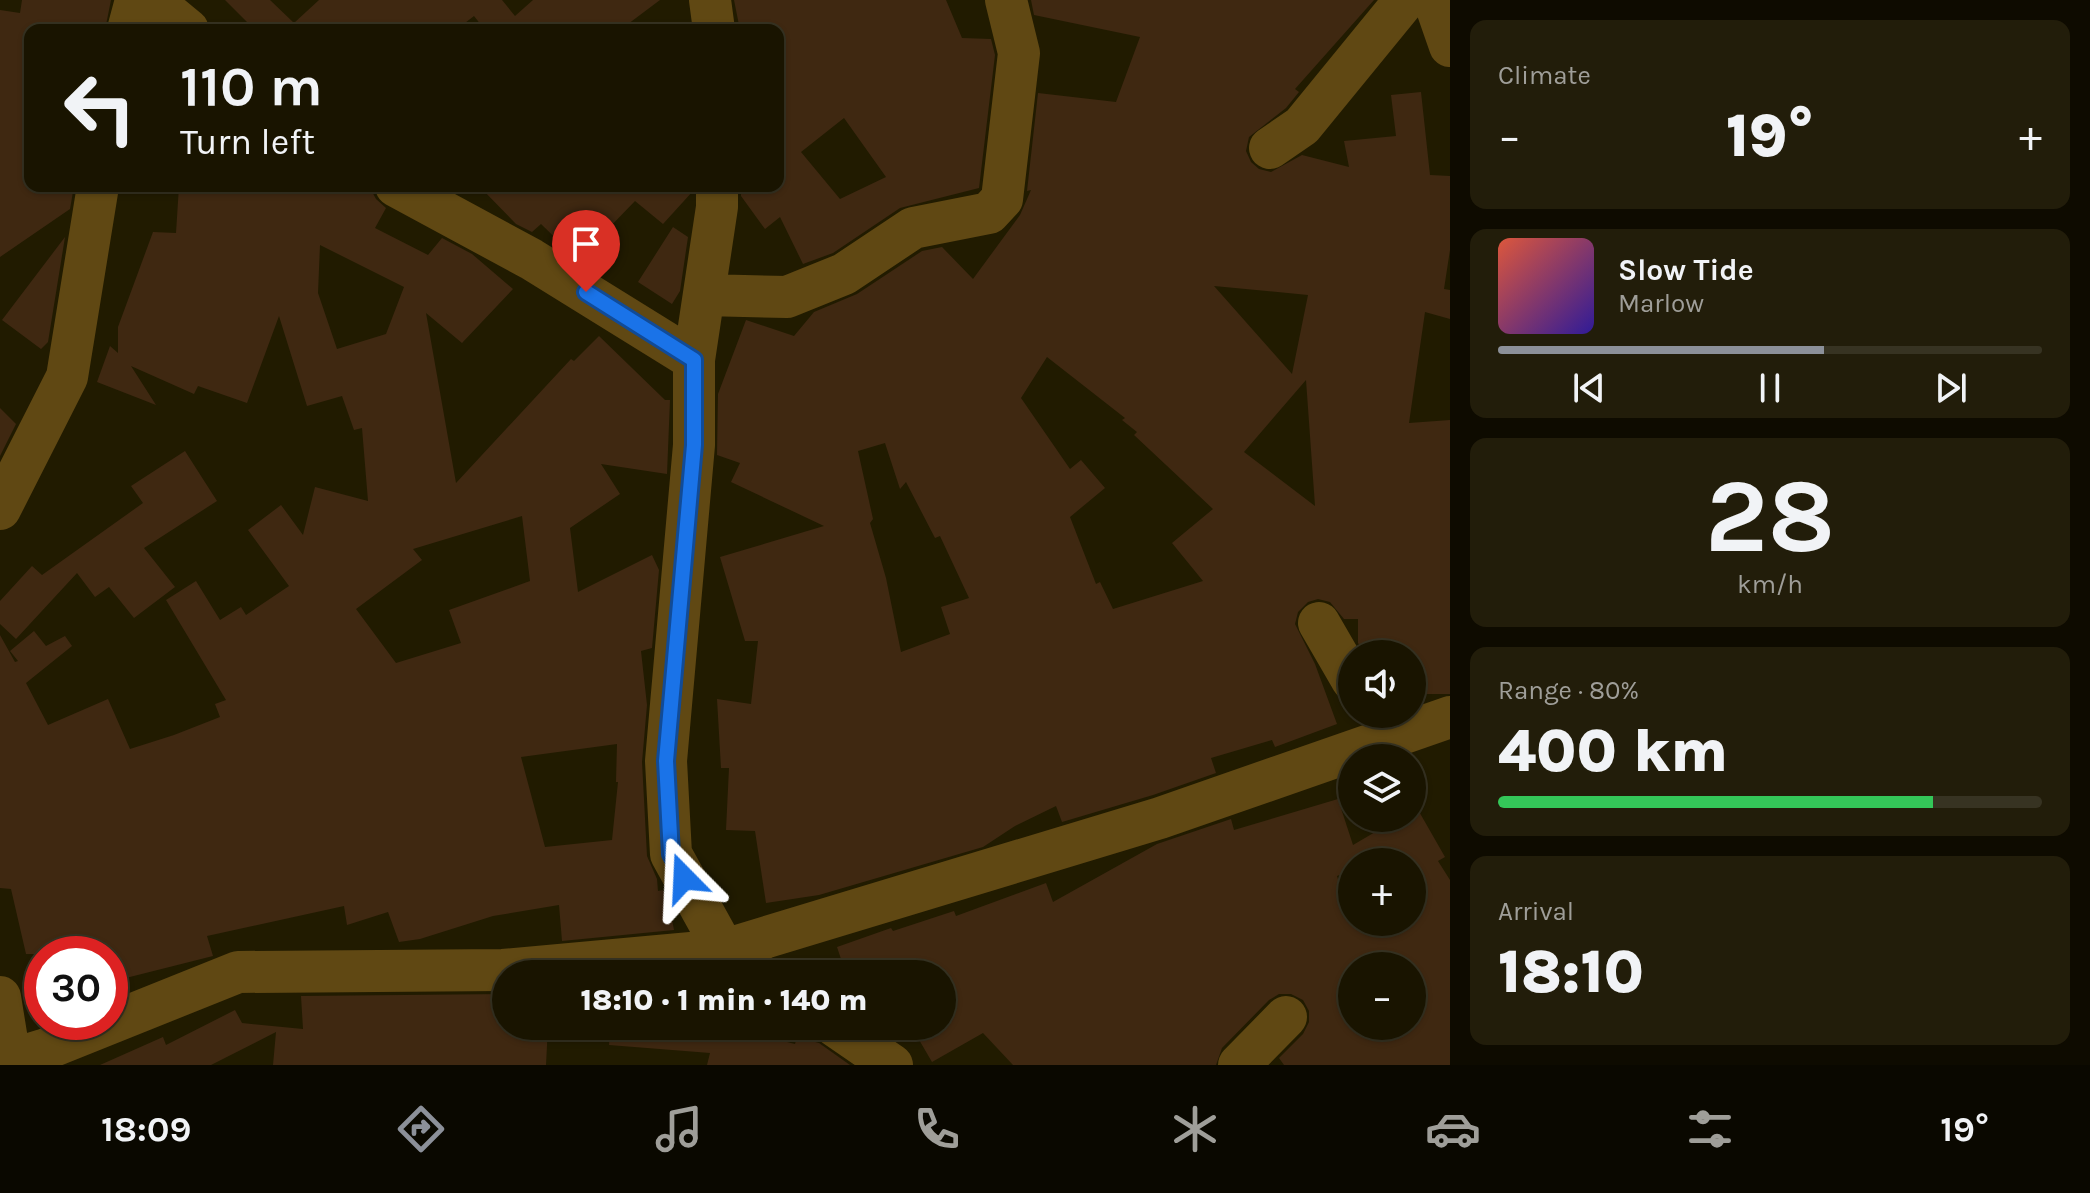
<!DOCTYPE html>
<meta charset="utf-8">
<style>
body{margin:0;font-family:Karla,sans-serif;background:#221d0a;color:#f1f3f6;height:100vh;display:flex;flex-direction:column;font-size:30px;white-space:nowrap}
*{box-sizing:border-box;margin:0}
p{font-size:26px;color:#9f9e99}
.icon{flex:none;width:44px;height:44px;fill:none;stroke:currentColor;stroke-width:2;stroke-linecap:round;stroke-linejoin:round}
.map{position:relative;flex:1;overflow:hidden}
.panel{display:flex;flex-direction:column;gap:20px;padding:20px;background:#0e0b00;width:640px}
.panel>*{flex:none}
.banner{position:absolute;left:24px;top:24px;width:760px;height:168px;border-radius:16px;box-shadow:0 2px 6px #0004,0 0 0 2px #373322;background:#191400;color:#f1f3f6;overflow:hidden}
.tools{position:absolute;left:1338px;top:640px;display:grid;gap:16px}
.tools a{display:grid;place-items:center;width:88px;height:88px;border-radius:50%;background:#191400;box-shadow:0 2px 6px #0004,0 0 0 2px #373322;font-size:40px}
.speed{position:absolute;left:24px;top:936px;display:flex;gap:16px;font-size:40px;font-weight:700;text-align:center}
.speed>*{display:grid;place-content:center;width:104px;height:104px;border-radius:50%;background:#191400;box-shadow:0 2px 6px #0004,0 0 0 2px #373322;line-height:1}
.speed .limit{border:12px solid #d22;background:#fff;color:#111}
.pin{position:absolute;display:grid;place-items:center;width:68px;height:68px;color:#fff;margin:-82px -34px;border-radius:50% 50% 50% 0;rotate:-45deg;box-shadow:0 0 8px #0007}
.pin .icon{rotate:45deg}
.me{position:absolute;width:88px;margin:-44px;rotate:339deg;stroke-linejoin:round;filter:drop-shadow(0 0 6px #0008)}
.turn{display:flex;align-items:center;gap:28px;height:168px;padding:0 24px;font-size:36px}
.turn .icon{width:104px;height:104px;stroke-width:2.5}
.turn b{display:block;font-size:56px;line-height:68px}
.big{font-size:60px;font-weight:800;line-height:1.1}
.panel .tile{flex:1;display:flex;flex-direction:column;justify-content:center;gap:12px;min-width:0;padding:0 28px;border-radius:16px;background:#221d0a}
.panel .dial{align-items:center;gap:0}
.dial b{font-size:104px;line-height:1}
.song{display:flex;align-items:center;gap:24px}
.cover{width:96px;height:96px;border-radius:12px;background:linear-gradient(135deg,hsl(10 70% 55%),hsl(250 70% 35%))}
.played{height:8px;border-radius:4px;background:linear-gradient(90deg,#8c9099 60%,#373322 60%)}
.keys{display:flex;justify-content:space-around;direction:ltr}
.heat{display:flex;justify-content:space-between;align-items:center;font-size:44px;direction:ltr}
.charge{height:12px;border-radius:6px;background:linear-gradient(90deg,#34c759 80%,#373322 0)}
.trip{position:absolute;left:492px;top:960px;width:464px;height:80px;border-radius:40px;background:#191400;box-shadow:0 2px 6px #0004,0 0 0 2px #373322;font-weight:800;line-height:80px;text-align:center}
.tab-bar{display:flex;height:128px;justify-content:space-around;align-items:center;background:#0a0800;color:#9f9e99}
.tab-bar .icon{width:56px;height:56px}
.tab-bar .selected{color:#8c9099}
.tab-bar b{font-size:36px;color:#f1f3f6}
main{display:flex;flex:1;min-height:0}
.map>svg:first-child{display:block}
.building{fill:#3f2811;fill-rule:evenodd}
.lines{fill:none;stroke-linecap:round;stroke-linejoin:round}
.minor{stroke:#604813;stroke-width:42}
.route-casing{stroke:#114b97;stroke-width:20}
.route{stroke:#1a73e8;stroke-width:14}
</style>
<main>
<div class="map">
<svg width="1450" height="1065" viewBox="0 0 1450 1065">
<rect width="100%" height="100%" fill="#211b00"/>
<path class="building" d="M22,0H111L105,30H30V186H74L70,209L0,257V10L20,13Z
M225,0H270L294,23L319,0H502L515,16L533,0H660L620,30H485L474,16L456,30H255Z
M734,0H946L962,38L991,39L995,55L979,188L900,208L833,253L803,264L780,217L765,229L741,196V186H778V30H740ZM844,118L886,177L840,199L801,152Z
M1031,0H1374L1295,89L1299,92L1286,108L1249,137L1246,151L1251,162L1259,169L1271,172L1302,155L1349,167L1344,141L1396,136L1391,95L1421,92L1430,175L1450,176V250L1444,289L1450,290V319L1425,312L1409,423L1450,420V694H1412V654H1365L1358,643V619H1344L1330,602L1318,599L1308,602L1298,612L1295,624L1315,664L1337,724L1275,747L1272,740L1211,758L1216,773L1153,795L1062,822L1056,806L1015,826L983,847L819,895L766,903L755,831L726,830L729,768H721L717,699L751,704L758,641H745L720,557L824,526L731,482L740,463L717,455L718,394L746,320L794,336L814,312L857,294L922,251L942,247L973,279L1020,215L1031,190L1027,191L1038,93L1116,102L1140,37L1034,15ZM1214,286L1308,295L1292,374ZM1047,357L1125,418L1122,420L1137,432L1134,435L1213,509L1172,543L1203,581L1113,609L1100,582L1096,584L1070,517L1105,488L1081,460L1070,469L1021,398ZM1306,380L1315,506L1244,452ZM885,443L900,489L906,482L935,538L940,536L969,598L941,607L950,634L901,652L886,578L870,523L873,519L858,451Z
M179,186H369L376,199L386,208L375,228L428,255L442,238L472,254L513,289L462,343L426,313L456,483L571,359L574,361L599,336L665,400H670L667,474L601,464L620,494L570,528L578,592L652,555L659,570L652,648L641,651L647,705L642,762L647,856L657,879L658,891L663,890L668,898L674,930L562,941L559,905L493,916L420,939L399,942L388,912L347,925L344,906L207,936L213,956L110,982V954H26L11,889L0,888V635L15,662L18,661L10,651L34,631L46,646L65,636L72,646L26,683L48,725L108,699L130,749L174,735L220,717L215,704L226,700L166,600L196,581L220,620L241,607L246,615L289,586L248,530L281,505L303,535L315,487L368,501L362,428L354,430L342,396L307,406L279,316L247,403L198,386L194,394L131,366L156,405L97,382L110,346L118,353V327L153,232L176,233ZM320,245L404,287L386,334L337,349L318,293ZM522,516L530,581L449,610L461,643L396,663L356,609L422,560L413,549ZM617,744L616,782H618L612,840L545,847L521,757Z
M479,186H693V191L663,224L635,201L578,260L541,224L532,232L516,224Z
M673,227L688,237L680,291L672,304L638,282Z
M65,237L48,342L41,349L2,320Z
M0,408L16,424L0,456Z
M185,451L217,501L144,548L175,587L134,618L109,587L95,597L77,573L16,639L0,624V601L32,566L42,575L143,503L131,486Z
M1338,799L1353,845L1399,818H1412V811L1417,808L1445,857L1438,861L1450,880V1065H1284L1279,1058L1303,1034L1309,1022V1011L1303,1000L1291,994H1279L1269,1000L1222,1048L1216,1065H1013L983,1033L932,1062L911,1026H942V974H846L837,947L891,928L893,931L954,911L956,916L1046,883L1053,902L1157,844L1231,819L1234,830ZM1352,862H1412V922H1352L1337,876L1352,871ZM1352,966H1412V1026H1352Z
M506,994V1026H548L546,1065H273L276,1032L211,1065H100L163,1037L166,1045L235,1010L242,1023L303,1029L301,996Z
M610,1026H722L795,1044L797,1037L819,1043L850,1065H707L710,1053L609,1045Z"/>
<g class="lines">
<path class="minor" d="M152,0L188,30
M710,0L714,30
M1434,0L1450,46
M128,30L136,0
M1270,148L1302,126L1405,0
M396,186L531,259L694,360V445L666,761L671,854L724,950L759,974
M704,295L787,297L844,274L913,228L989,213L1002,199L1019,53L1006,0
M694,360L717,207V186
M0,509L67,377L98,186
M1319,623L1352,680
M0,997L11,1065
M835,1026L892,1065
M10,1060L46,1049L238,972L503,970L724,950L1160,818L1450,717
M1239,1065L1286,1017"/>
</g>
<g class="lines">
<defs>
<path id="route" d="M586,292L694,360V445L666,761L671,854L684,878"/>
</defs>
<use href="#route" class="route-casing"/>
<use href="#route" class="route"/>
</g>
</svg>
<div class="tools">
<a><svg class="icon" aria-label="sound" viewBox="0 0 24 24"><path d="M4 9h4l5-4v14l-5-4H4zM17 9q2 3 0 6"/></svg></a>
<a><svg class="icon" aria-label="layers" viewBox="0 0 24 24"><path d="M12 4l9 5-9 5-9-5zM3 14l9 5 9-5"/></svg></a>
<a>+</a>
<a>−</a>
</div>
<div class="speed"><div class="limit">30</div></div>
<div class="pin" style="left:586px;top:292px;background:#d93025"><svg class="icon" aria-label="arrive" viewBox="0 0 24 24"><path d="M6 21V4h12l-3 4 3 4H6"/></svg></div>
<svg class="me" style="left:684px;top:878px" viewBox="-20 -20 40 40"><path d="M0-17L14 15 0 8-14 15z" fill="#1a73e8" stroke="#fff" stroke-width="4"/></svg>
<div class="trip">18:10 · 1 min · 140 m</div>
<div class="banner">
<div class="turn"><svg class="icon" aria-label="left" viewBox="0 0 24 24"><path d="M17 20v-9H6M10 6l-5 5 5 5"/></svg><div><b>110 m</b>Turn left</div></div>
</div>
</div>
<section class="panel">
<div class="tile"><p>Climate</p>
<div class="heat"><a>−</a><b class="big">19°</b><a>+</a></div>
</div>
<div class="tile">
<div class="song"><i class="cover"></i><div><b>Slow Tide</b><p>Marlow</p></div></div>
<div class="played"></div>
<div class="keys"><svg class="icon" aria-label="previous" viewBox="0 0 24 24"><path d="M18 5L8 12l10 7zM5 5v14"/></svg><svg class="icon" aria-label="pause" viewBox="0 0 24 24"><path d="M8 5v14M16 5v14"/></svg><svg class="icon" aria-label="next" viewBox="0 0 24 24"><path d="M6 5l10 7-10 7zM19 5v14"/></svg></div>
</div>
<div class="tile dial"><b>28</b><p>km/h</p></div>
<div class="tile"><p>Range · 80%</p><b class="big">400 km</b><div class="charge"></div></div>
<div class="tile"><p>Arrival</p><b class="big">18:10</b></div>
</section>
</main>
<nav class="tab-bar">
<b>18:09</b>
<svg class="icon selected" aria-label="directions" viewBox="0 0 24 24"><path d="M12 3l9 9-9 9-9-9zM9 14v-3h6M13 9l2 2-2 2"/></svg>
<svg class="icon" aria-label="music" viewBox="0 0 24 24"><path d="M9 18V5l10-2v13"/><circle cx="6" cy="18" r="3"/><circle cx="16" cy="16" r="3"/></svg>
<svg class="icon" aria-label="phone" viewBox="0 0 24 24"><path d="M5 4h4l2 5-3 2q2 4 5 5l2-3 5 2v4C11 20 4 13 5 4z"/></svg>
<svg class="icon" aria-label="climate" viewBox="0 0 24 24"><path d="M12 3v18M4 7l16 10M4 17L20 7"/></svg>
<svg class="icon" aria-label="car" viewBox="0 0 24 24"><path d="M5 17H2v-5l4-1 3-4h7l3 4 3 1v5h-3M9 17h6M6 11h13"/><circle cx="7" cy="17" r="2"/><circle cx="17" cy="17" r="2"/></svg>
<svg class="icon" aria-label="filters" viewBox="0 0 24 24"><path d="M4 7h16M4 17h16"/><circle cx="9" cy="7" r="2"/><circle cx="15" cy="17" r="2"/></svg>
<b>19°</b>
</nav>
